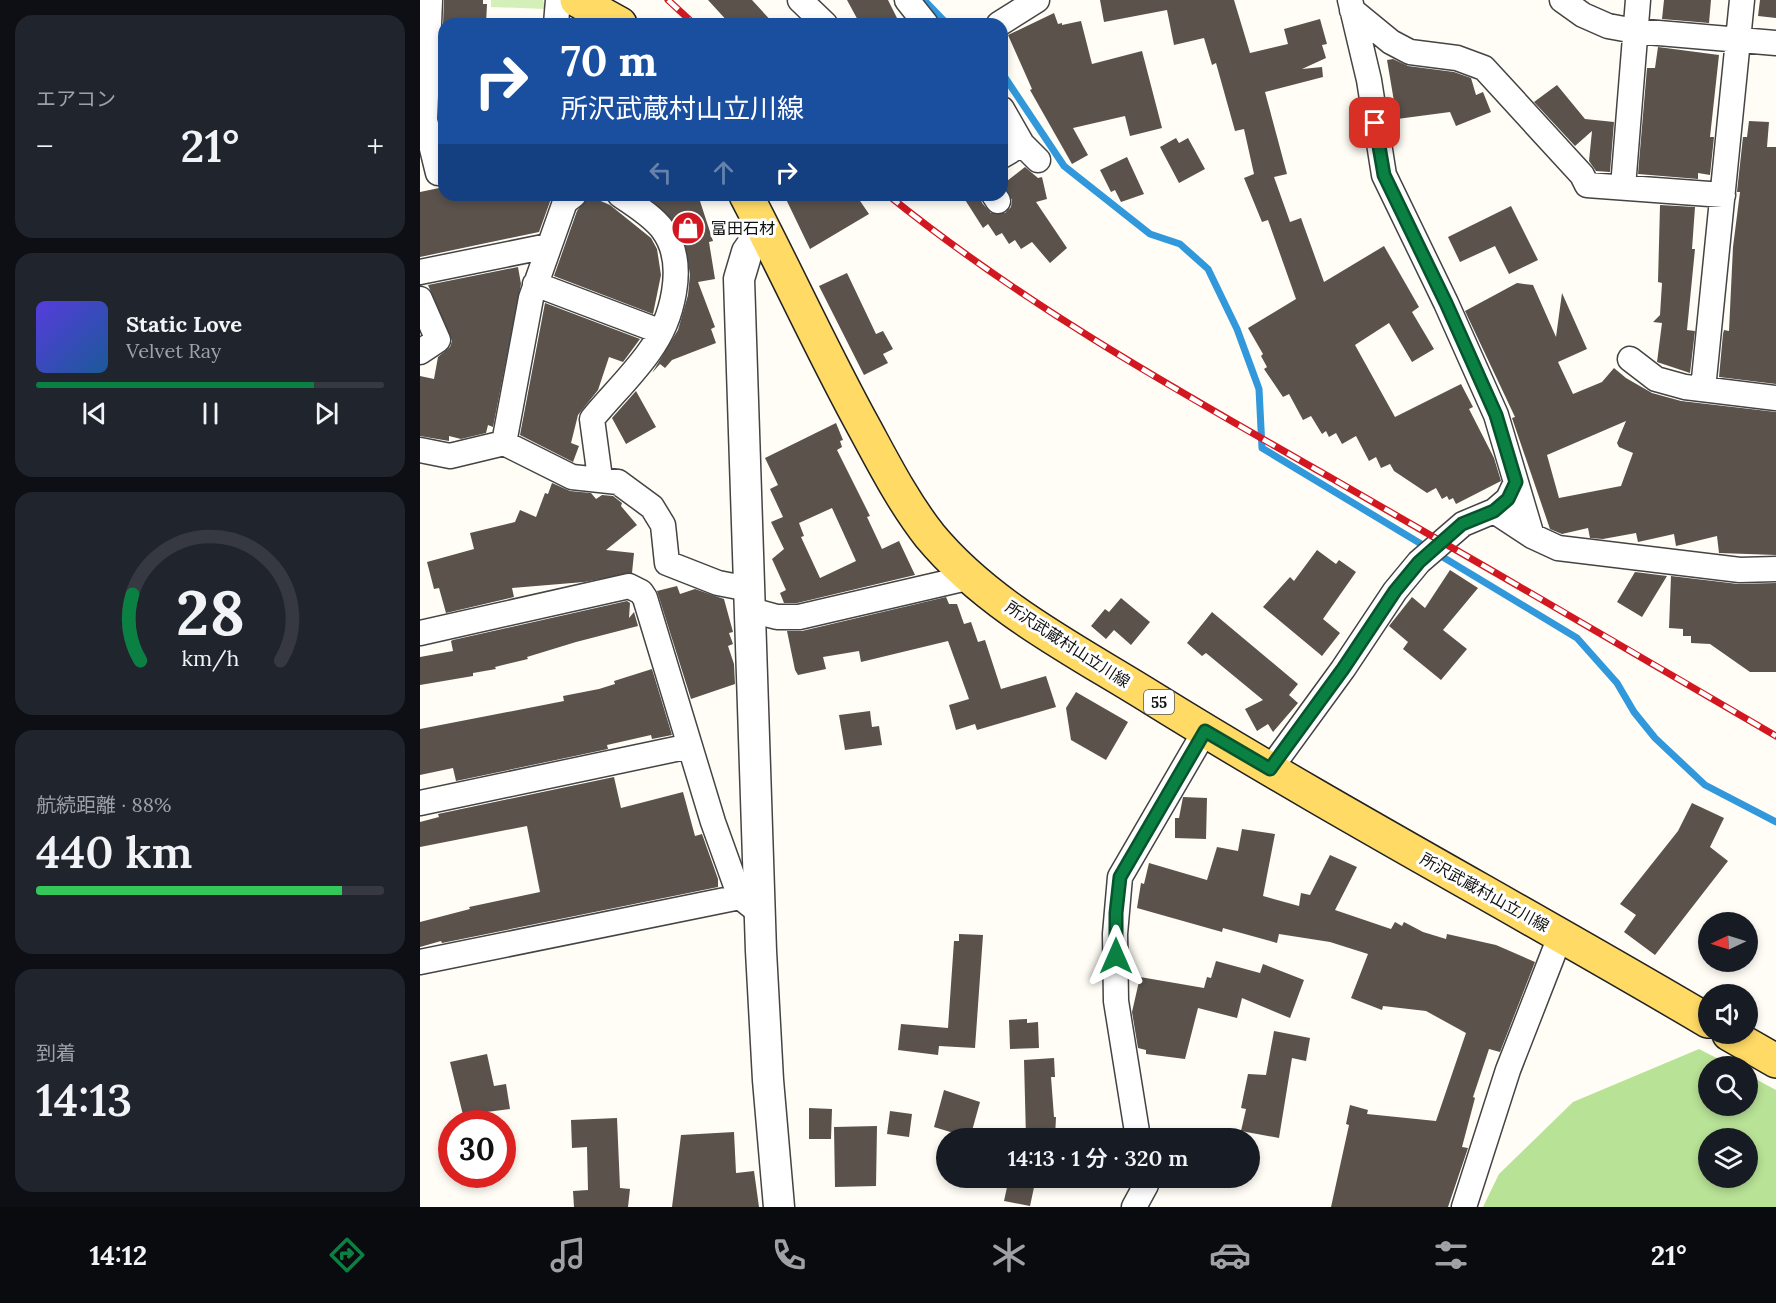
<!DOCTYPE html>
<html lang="ja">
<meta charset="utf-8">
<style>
body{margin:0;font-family:Lora,"Noto Sans JP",serif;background:#20242c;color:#f1f3f6;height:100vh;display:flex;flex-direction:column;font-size:22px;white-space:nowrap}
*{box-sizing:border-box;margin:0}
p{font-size:20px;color:#9ea1a6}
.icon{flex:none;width:33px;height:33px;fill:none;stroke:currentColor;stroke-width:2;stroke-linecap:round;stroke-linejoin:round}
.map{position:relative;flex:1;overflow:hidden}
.side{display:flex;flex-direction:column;gap:15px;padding:15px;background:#0d0f14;width:420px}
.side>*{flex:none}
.banner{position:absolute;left:18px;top:18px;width:570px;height:183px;border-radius:18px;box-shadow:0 3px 9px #0003;background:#1a4fa0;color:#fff;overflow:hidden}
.needle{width:39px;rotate:266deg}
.buttons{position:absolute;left:1278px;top:912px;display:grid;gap:12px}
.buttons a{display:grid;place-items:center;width:60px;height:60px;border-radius:50%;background:#171b24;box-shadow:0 3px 9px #0003;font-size:30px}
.speed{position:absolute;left:18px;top:1110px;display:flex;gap:12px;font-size:30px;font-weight:700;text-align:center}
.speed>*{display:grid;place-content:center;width:78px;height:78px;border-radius:50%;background:#171b24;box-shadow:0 3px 9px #0003;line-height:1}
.speed .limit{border:9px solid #d22;background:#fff;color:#111}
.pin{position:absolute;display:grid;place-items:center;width:51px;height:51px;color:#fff;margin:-26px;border-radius:12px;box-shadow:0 3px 9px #0006}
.me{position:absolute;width:66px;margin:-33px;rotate:0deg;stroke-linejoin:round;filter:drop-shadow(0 0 4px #0008)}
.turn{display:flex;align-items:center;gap:21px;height:126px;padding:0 24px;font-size:27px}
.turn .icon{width:78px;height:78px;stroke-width:2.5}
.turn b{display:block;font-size:42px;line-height:51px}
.lanes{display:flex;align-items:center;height:57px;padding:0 24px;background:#0003;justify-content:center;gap:30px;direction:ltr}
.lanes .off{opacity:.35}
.big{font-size:45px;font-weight:600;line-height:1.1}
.side .widget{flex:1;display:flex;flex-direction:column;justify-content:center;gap:9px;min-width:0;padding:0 21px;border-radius:18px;background:#20242c}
.side .dial{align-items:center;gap:0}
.dial svg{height:156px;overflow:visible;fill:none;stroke:#363941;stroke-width:7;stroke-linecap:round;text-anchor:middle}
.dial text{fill:#f1f3f6;stroke:none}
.song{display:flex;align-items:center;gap:18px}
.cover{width:72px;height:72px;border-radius:9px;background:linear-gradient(135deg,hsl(250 70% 55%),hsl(210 70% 35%))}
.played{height:6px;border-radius:3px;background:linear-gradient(90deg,#0b8043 80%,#363941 80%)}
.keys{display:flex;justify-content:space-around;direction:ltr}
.heat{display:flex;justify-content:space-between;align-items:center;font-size:33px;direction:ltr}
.charge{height:9px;border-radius:4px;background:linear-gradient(90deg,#34c759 88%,#363941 0)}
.trip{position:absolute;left:516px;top:1128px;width:324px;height:60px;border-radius:30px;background:#171b24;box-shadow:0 3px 9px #0003;font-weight:600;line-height:60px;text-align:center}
.tabs{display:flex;height:96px;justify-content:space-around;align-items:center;background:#090b0e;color:#9ea1a6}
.tabs .icon{width:42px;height:42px}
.tabs .on{color:#0b8043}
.tabs b{font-size:27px;color:#f1f3f6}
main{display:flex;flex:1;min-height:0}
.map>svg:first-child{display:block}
.green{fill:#d5efb9}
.forest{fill:#b8e296;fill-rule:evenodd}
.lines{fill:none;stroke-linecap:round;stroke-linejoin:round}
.stream{stroke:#3198dc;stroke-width:7}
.building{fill:#5b524c;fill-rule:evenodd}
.minor-casing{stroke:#444;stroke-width:27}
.tertiary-casing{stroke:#444;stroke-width:33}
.primary-casing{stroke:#222;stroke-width:36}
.minor{stroke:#fff;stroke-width:24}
.tertiary{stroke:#fff;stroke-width:30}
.primary{stroke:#ffda65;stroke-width:33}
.rail-casing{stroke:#d31720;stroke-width:7}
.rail{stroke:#fff;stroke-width:4.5;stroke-dasharray:14;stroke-linecap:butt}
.route-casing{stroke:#07532c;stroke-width:15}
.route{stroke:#0b8043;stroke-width:10}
.labels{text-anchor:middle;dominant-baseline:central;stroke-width:6;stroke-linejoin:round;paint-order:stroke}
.shield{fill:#fff;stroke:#585858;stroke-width:1.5}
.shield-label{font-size:15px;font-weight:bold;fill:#111}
.poi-label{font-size:16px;fill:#111;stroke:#fff;text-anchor:start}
.street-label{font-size:16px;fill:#111;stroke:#fff}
</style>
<main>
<section class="side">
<div class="widget"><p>エアコン</p>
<div class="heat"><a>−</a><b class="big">21°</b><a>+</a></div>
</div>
<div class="widget">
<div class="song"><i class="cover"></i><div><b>Static Love</b><p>Velvet Ray</p></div></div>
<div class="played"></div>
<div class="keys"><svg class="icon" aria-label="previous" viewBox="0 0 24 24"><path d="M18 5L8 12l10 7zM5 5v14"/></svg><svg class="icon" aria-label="pause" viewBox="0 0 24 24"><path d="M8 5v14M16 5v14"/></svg><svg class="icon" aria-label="next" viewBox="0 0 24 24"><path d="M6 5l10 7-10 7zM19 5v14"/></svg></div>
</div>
<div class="widget dial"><svg viewBox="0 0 100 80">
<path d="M14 69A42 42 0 1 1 86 69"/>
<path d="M14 69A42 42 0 0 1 10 35" stroke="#0b8043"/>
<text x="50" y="56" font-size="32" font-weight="700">28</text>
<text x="50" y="72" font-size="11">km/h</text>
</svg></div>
<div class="widget"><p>航続距離 · 88%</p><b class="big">440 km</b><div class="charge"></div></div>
<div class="widget"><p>到着</p><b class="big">14:13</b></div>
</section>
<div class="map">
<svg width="1356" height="1207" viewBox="0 0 1356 1207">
<rect width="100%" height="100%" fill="#fffdf5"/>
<path class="green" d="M71,0H123L126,9L71,7Z"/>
<path class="forest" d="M1279,1049L1312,1066H1288V1106H1328V1075L1356,1090V1207H1063L1079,1174L1153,1102ZM1288,1138H1328V1178H1288Z"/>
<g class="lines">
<path class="stream" d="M504,0L527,24
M582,73L644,166L730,234L760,244L788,269L817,329L839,389L842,448L1157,638L1197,683L1214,712L1235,738L1285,785L1356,822"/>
</g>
<path class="building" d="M24,0H63V4H67L66,24H23Z
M288,0H332L354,24H310Z
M427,0H468L480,24H440Z
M680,0H814L830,53L868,44L864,29L900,19L907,44L902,45L906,58L882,69L902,67L903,77L845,92L867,174L854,177L870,222L881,218L904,282L964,246L999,307L992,312L1014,349L992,362L969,323L935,345L975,417L1041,384L1053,407L1049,409L1074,458L1081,481L1036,504L1033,498L1029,500L1027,496L1022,499L1016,488L1007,493L974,471L970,464L961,468L956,457L949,461L936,436L922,444L916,433L909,437L906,431L902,434L891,416L883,420L869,394L863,397L844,369L847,367L841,356L843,354L828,328L876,299L848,220L842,222L824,178L834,174L824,129L815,131L796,63L792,65L784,38L754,45L747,10L684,22Z
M1244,0H1291L1289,23L1242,19Z
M1340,0H1356V18L1338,16Z
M634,13L638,24L642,23V25L661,21L672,64L722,51L742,128L710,136L705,116L653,128L668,155L652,164L610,90L612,89L588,35Z
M1238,47L1299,55L1290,137H1294L1290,175L1278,173V179L1218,174L1227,68H1235Z
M973,59L988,66L1034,72L1051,78L1056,95L1063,92L1071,112L1036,126L1030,112L977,119L967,60Z
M1137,85L1165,119L1194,122L1190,172L1176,171L1169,161L1172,131L1155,146L1114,102Z
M1329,121L1349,122L1347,147H1356V384L1299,377L1303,334L1304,330L1309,331L1313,247L1320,192H1317L1323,137H1327Z
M756,138L759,143L768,138L785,169L759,183L740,147Z
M707,157L724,194L701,202L695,190L691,192L680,170Z
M605,167L618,178L622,177L627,199L616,202L647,248L630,263L612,242L601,249L595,240L589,244L582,233L576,236L568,224L563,228L542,195H560L562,203L571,213H585L591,207L592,200L583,184Z
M24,187V195L132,196L119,232L0,257V192Z
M225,195H278L293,241L289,242L295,279L278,282L295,327L291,329L296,343L252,360L245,368L240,364L232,373L258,330L268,295L270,274L264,240L255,223Z
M364,195H436L449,214L390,249Z
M169,196L190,205L231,238L237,249L241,275L233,314L134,276L157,211Z
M1240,205L1275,207L1272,249H1275L1267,330L1275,331L1270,373L1237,362L1242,323L1233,322L1240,315L1242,283L1238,282Z
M1091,206L1118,260L1089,274L1075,246L1040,262L1028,237Z
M98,267L101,284L73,427L68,425L66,433L41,439L29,436V441L0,436V376L14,379L18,357L30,347L32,341L8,285Z
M427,273L456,334L463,331L473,349L463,354L468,363L444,375L399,286Z
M1097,283L1113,285L1136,337L1142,293L1167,349L1138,362L1153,394L1182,382L1194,368L1206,378L1232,393L1261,401L1356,412V555L1299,553L1297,536L1256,546L1254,534L1218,542L1216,533L1183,539L1170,538L1168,528L1142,534L1130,529L1092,418L1095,417L1045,311ZM1206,421L1197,443L1199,447L1213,453L1201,486L1139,498L1127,455Z
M125,303L220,339L203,362L189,357L178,390L158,415L151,443L159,446L153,462L100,435Z
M216,391L236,427L206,444L192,418Z
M416,423L423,440L420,441L422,447L417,450L450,516L447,517L462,549L479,541L495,575L377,603H364L360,593L366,590L352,559L364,549L351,522L363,517L350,489L358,485L345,458ZM412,508L436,561L400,578L381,537L384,536L379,523Z
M132,483L150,491L171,493L176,499L182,495L193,496L202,503L201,506L217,525L186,550L214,553L212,573L164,582L92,588L94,597L26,613L19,588L14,589L7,562L54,549L50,533L95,522L100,510L116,517L125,493L128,494Z
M897,550L916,564L919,560L936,572L903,619L920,633L902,656L843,607L870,577L874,581Z
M1030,570L1058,588L1023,630L1047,649L1021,680L983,649L988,642L969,626L992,597L1005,608Z
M1215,572L1247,576L1222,617L1197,602Z
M1251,576L1318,584L1356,583V672H1330L1290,644L1271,643V636H1263V629L1249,628Z
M257,586L260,594L275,589L304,599L313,632L309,633L313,644L308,646L314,664L315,684L271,699L237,591Z
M526,597L529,604H537L544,624L551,622L558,642L565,640L581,689L626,676L636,707L557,730L555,724L536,730L529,705L549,699L528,641L441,662L439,651L403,657L406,669L378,675L375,670L367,631H382Z
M701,598L730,622L711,645L694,630L686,639L671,626L685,609L689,612Z
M207,601L210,603L209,618L214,612L218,626L156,642L107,657L108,659L75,667L76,669L53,673V676L0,685V657L33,651L31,641L33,640Z
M792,612L878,684L869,695L878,703L853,732L848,724L837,731L825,709L843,700L786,653L782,656L767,643Z
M232,669L252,735L232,739L231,735L187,745L188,749L36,781L33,768L0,775V729L144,701L143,696L179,689L195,684L194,681Z
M656,692L708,722L686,760L651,740L646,708Z
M450,711L452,727L459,726L462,745L425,750L419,715Z
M194,777L201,808L263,792L275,836L282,834L298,879V887L22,943L21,941L0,947V922L50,909L49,907L120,892L107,826L0,847V822L19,817L18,814Z
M763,797L787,798L786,839L755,838V818H759Z
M1272,803L1304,818L1290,847L1308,861L1235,955L1204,932L1216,915L1200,904L1258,831Z
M822,829L855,834L843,896L879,906L881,893L890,895L910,855L937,867L915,910L971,929L975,922L982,926L984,922L1003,932L1026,939L1027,934L1076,945L1115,962L1080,1052L1069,1049L1053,1097L1055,1098L1042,1147L1048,1148L1028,1207H911L929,1125L926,1124L930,1105L948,1110L947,1114L1016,1121L1046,1033L1006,1011L963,1006L962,1010L931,998L948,954L910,942L859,934L857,943L803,928L802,932L717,908L721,883L724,884L729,863L787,880L797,847L818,851Z
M539,934L563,935L555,1048L519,1046L518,1055L478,1050L481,1024L528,1028L534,941H539Z
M796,961L840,973L843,964L884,980L870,1018L822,998L817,1018L778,1008L765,1059L726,1054V1050L718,1048L712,1012L720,977L784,988L787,977L791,978Z
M607,1019V1023L618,1022L619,1048L590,1049L589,1020Z
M854,1031L890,1038L886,1061L872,1058L859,1138L821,1131L826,1109L821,1108L828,1074L846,1075Z
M67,1054L74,1086L86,1084L90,1109L43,1115L30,1062Z
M634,1058L635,1077H631L634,1117H636L635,1138H606L604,1060Z
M524,1090L560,1102L550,1138L514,1127Z
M389,1108L412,1109L411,1139H389Z
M470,1111L492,1114L489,1137L467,1134Z
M197,1118L200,1188L210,1189L208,1207H154L153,1191L168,1190L167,1147L152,1148L151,1120Z
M457,1126L456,1186L415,1187L414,1127Z
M314,1132L316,1173L334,1171L339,1207H252L261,1135Z
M589,1178H616L610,1206L584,1201Z"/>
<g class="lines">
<defs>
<path id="minor" d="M10,0L5,120L18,173L24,172
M380,0L405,24
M487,0L506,24
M930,0L949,80L964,175L1026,303L1076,415L1112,536
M1142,0L1163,15L1188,26L1215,31L1356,43
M932,10L971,42L990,52L1037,58L1064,68L1162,175L1167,185L1303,195
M136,24L138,0
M579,24L617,0
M582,109L602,144L618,160
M582,156L602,144
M1203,187L1218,0
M574,195L578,201
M0,272L128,246
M115,284L239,331
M0,299L18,340L0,352
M1210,359L1236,379L1265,387L1356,398
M1283,389L1322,0
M84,443L152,477L198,482L232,507L243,525L247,563L298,583L329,589
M0,450L30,456L84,443L111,298L145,202L154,195
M180,478L172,419C190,397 212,376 229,352C252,321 268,264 243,230C233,216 214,205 200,195
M1074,511L1112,536L1138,548L1320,570L1356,569
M331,610L357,617H379L551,577
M0,633L209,586L221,592L225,598L293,822L320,897L340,913
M850,769L923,669L975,591L999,562L1043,524L1074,511L1088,499L1096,482
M0,803L270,746
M0,962L320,897
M718,1138L696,1001L695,934L700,877L785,731
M714,1207L726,1185L724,1178
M1044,1207L1088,1070L1141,934"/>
<path id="tertiary" d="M344,228L327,252L319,279L341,951L348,1080L359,1207"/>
<path id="primary" d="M157,0L200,24
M326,195C367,273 403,353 445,429C465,466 484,503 510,536C569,607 655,650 732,698C914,811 1104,912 1288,1021
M1309,1034L1356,1061"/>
</defs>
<use href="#minor" class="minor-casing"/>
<use href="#tertiary" class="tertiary-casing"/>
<use href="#primary" class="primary-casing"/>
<use href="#minor" class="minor"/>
<use href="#tertiary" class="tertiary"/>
<use href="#primary" class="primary"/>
<defs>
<path id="rail" d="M248,0L274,24
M468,195C605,306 760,392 913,479C1061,564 1209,650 1356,736"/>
</defs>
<use href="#rail" class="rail-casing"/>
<use href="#rail" class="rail"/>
</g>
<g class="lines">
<defs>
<path id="route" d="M696,956V913L700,877L785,731L850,769L923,669L975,591L999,562L1042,524L1074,511L1088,499L1096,482L1076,415L1026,303L964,175L955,123"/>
</defs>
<use href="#route" class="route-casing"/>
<use href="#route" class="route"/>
</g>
<defs>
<symbol id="shop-disc" viewBox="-11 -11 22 22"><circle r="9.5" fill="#d31720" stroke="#fff"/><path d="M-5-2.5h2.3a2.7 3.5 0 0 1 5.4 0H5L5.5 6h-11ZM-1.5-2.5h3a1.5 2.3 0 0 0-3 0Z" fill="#fff"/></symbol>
</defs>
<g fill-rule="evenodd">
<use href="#shop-disc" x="249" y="209" width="38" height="38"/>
</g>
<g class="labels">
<rect class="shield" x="724" y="690" width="30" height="24" rx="4.5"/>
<g class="shield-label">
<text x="739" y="702">55</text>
</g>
<g class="poi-label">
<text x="291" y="228">富田石材</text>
</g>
<g class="street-label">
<text transform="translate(648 644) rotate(33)">所沢武蔵村山立川線</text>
<text transform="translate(1065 892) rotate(29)">所沢武蔵村山立川線</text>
</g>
</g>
</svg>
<div class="buttons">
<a><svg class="needle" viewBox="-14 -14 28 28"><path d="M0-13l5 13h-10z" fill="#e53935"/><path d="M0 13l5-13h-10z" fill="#9ea1a6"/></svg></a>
<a><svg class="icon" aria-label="sound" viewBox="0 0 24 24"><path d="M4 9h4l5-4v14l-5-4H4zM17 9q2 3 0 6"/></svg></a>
<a><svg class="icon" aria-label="search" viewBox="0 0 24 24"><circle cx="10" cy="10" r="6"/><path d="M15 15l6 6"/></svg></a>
<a><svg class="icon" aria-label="layers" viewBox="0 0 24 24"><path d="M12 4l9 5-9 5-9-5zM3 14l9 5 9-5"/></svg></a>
</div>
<div class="speed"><div class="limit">30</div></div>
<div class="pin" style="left:955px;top:123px;background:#d93025"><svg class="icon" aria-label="arrive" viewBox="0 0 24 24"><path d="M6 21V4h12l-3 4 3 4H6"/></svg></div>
<svg class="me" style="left:696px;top:956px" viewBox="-20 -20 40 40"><path d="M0-17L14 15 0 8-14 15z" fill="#0b8043" stroke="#fff" stroke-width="4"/></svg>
<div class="trip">14:13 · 1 分 · 320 m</div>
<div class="banner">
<div class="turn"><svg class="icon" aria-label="right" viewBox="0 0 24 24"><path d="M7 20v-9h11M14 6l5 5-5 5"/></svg><div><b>70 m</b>所沢武蔵村山立川線</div></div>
<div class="lanes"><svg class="icon off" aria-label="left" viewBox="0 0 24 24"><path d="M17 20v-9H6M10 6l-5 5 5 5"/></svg><svg class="icon off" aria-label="ahead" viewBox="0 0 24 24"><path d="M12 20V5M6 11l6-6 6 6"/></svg><svg class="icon" aria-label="right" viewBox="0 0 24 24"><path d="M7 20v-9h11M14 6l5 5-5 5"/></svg></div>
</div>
</div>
</main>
<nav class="tabs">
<b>14:12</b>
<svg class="icon on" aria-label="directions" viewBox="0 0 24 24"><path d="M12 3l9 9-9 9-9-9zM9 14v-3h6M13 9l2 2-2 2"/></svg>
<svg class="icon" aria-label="music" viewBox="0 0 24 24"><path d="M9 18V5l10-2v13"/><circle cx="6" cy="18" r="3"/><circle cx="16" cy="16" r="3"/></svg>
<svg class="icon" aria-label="phone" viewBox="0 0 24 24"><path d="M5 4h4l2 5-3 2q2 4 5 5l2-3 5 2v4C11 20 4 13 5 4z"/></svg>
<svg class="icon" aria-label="climate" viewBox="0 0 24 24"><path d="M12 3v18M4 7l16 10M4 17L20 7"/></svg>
<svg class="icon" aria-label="car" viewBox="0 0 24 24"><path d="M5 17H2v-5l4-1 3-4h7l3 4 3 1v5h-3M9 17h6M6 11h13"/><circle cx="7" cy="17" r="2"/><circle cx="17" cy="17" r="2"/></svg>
<svg class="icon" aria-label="filters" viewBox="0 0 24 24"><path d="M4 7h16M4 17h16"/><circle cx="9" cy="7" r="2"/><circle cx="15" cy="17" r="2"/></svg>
<b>21°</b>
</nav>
